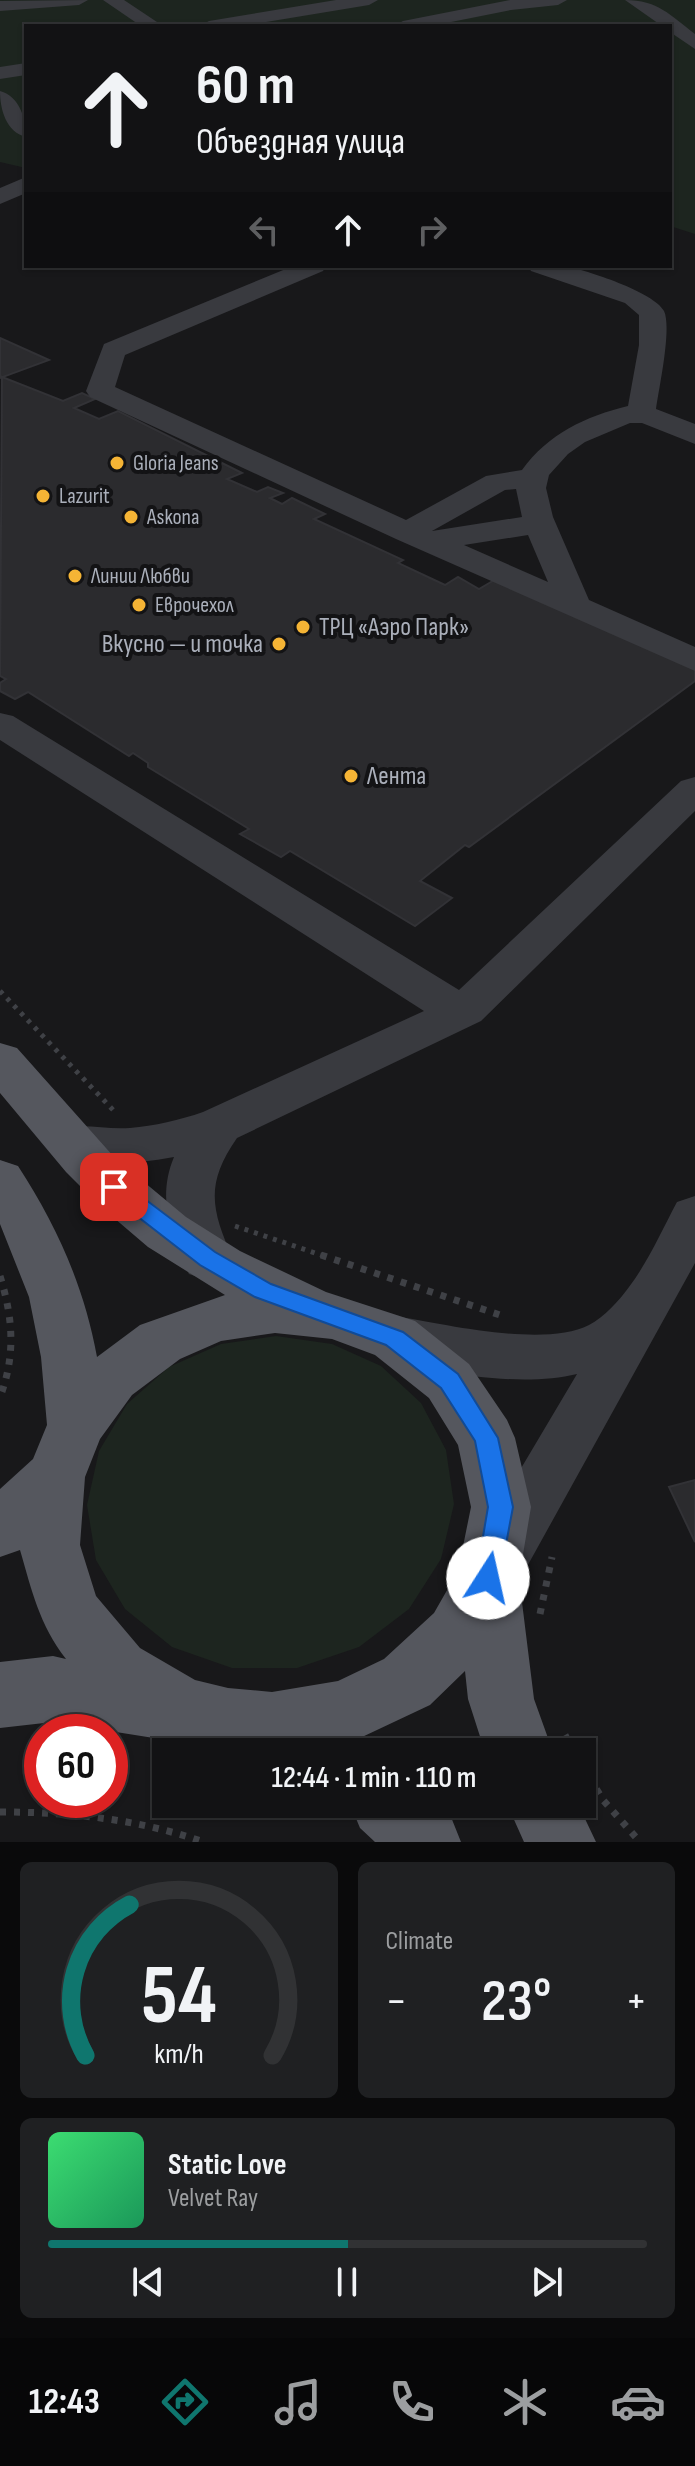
<!DOCTYPE html>
<meta charset="utf-8">
<style>
body{margin:0;font-family:"Sofia Sans Condensed",sans-serif;background:#1f2022;color:#f1f3f6;height:100vh;display:flex;flex-direction:column;font-size:30px;white-space:nowrap}
*{box-sizing:border-box;margin:0}
p{font-size:26px;color:#9c9ea0}
.icon{flex:none;width:44px;height:44px;fill:none;stroke:currentColor;stroke-width:2;stroke-linecap:round;stroke-linejoin:round}
.map{position:relative;height:1842px;overflow:hidden}
.side{display:flex;flex-direction:column;gap:20px;padding:20px;background:#0a0a0b;flex:1}
.side>*{flex:none}
.top-card{position:absolute;left:24px;top:24px;width:648px;height:244px;border-radius:0px;box-shadow:0 2px 6px #0004,0 0 0 2px #313234;background:#121214;color:#f1f3f6;overflow:hidden}
.speed{position:absolute;left:24px;top:1714px;display:flex;gap:16px;font-size:40px;font-weight:700;text-align:center}
.speed>*{display:grid;place-content:center;width:104px;height:104px;border-radius:50%;background:#121214;box-shadow:0 2px 6px #0004,0 0 0 2px #313234;line-height:1}
.speed .limit{border:12px solid #d22;background:#fff;color:#111}
.pin{position:absolute;display:grid;place-items:center;width:68px;height:68px;color:#fff;margin:-34px;border-radius:16px;box-shadow:0 4px 12px #0006}
.me{position:absolute;width:88px;margin:-44px;rotate:10deg;stroke-linejoin:round;filter:drop-shadow(0 0 6px #0008)}
.turn{display:flex;align-items:center;gap:28px;height:168px;padding:0 40px;font-size:36px}
.turn .icon{width:104px;height:104px;stroke-width:2.5}
.turn b{display:block;font-size:56px;line-height:68px}
.lanes{display:flex;align-items:center;height:76px;padding:0 40px;background:#0003;justify-content:center;gap:40px;direction:ltr}
.lanes .off{opacity:.35}
.big{font-size:60px;font-weight:600;line-height:1.1}
.side .widget{flex:1;display:flex;flex-direction:column;justify-content:center;gap:12px;min-width:0;padding:0 28px;border-radius:12px;background:#1f2022}
.side .dial{align-items:center;gap:0}
.dial svg{height:208px;overflow:visible;fill:none;stroke:#313234;stroke-width:7;stroke-linecap:round;text-anchor:middle}
.dial text{fill:#f1f3f6;stroke:none}
.song{display:flex;align-items:center;gap:24px}
.cover{width:96px;height:96px;border-radius:12px;background:linear-gradient(135deg,hsl(140 70% 55%),hsl(150 70% 35%))}
.played{height:8px;border-radius:4px;background:linear-gradient(90deg,#0f766e 50%,#313234 50%)}
.keys{display:flex;justify-content:space-around;direction:ltr}
.heat{display:flex;justify-content:space-between;align-items:center;font-size:44px;direction:ltr}
.side .tiles{flex:1;display:grid;gap:20px;grid-template-columns:1fr 1fr}
.widget:last-child{grid-column:span 2}
.trip{position:absolute;left:152px;top:1738px;width:444px;height:80px;border-radius:0px;background:#121214;box-shadow:0 2px 6px #0004,0 0 0 2px #313234;font-weight:600;line-height:80px;text-align:center}
.dock{display:flex;height:128px;justify-content:space-around;align-items:center;background:#070708;color:#9c9ea0}
.dock .icon{width:56px;height:56px}
.dock .on{color:#0f766e}
.dock b{font-size:36px;color:#f1f3f6}
.map>svg:first-child{display:block}
.green{fill:#1d251f}
.building{fill:#2b2b2e;stroke:#323236;stroke-width:2}
.lines{fill:none;stroke-linecap:round;stroke-linejoin:round}
.path-far1{stroke:#3f4146;stroke-width:5;stroke-dasharray:4 6;stroke-linecap:butt}
.path{stroke:#3f4146;stroke-width:7;stroke-dasharray:6 8;stroke-linecap:butt}
.minor{fill:#393a3f;fill-rule:evenodd}
.major{fill:#55575e;fill-rule:evenodd}
.route{fill:#1a73e8;stroke:#114b97;stroke-width:2}
.poi-dot{fill:#f5b435;stroke:#131315;stroke-width:3}
.labels{text-anchor:middle;dominant-baseline:central;stroke-width:8;stroke-linejoin:round;paint-order:stroke}
.far-poi-label{font-size:22px;fill:#aaafba;stroke:#131315;text-anchor:start}
.poi-label{font-size:26px;fill:#aaafba;stroke:#131315;text-anchor:start}
</style>
<div class="map">
<svg width="695" height="1842" viewBox="0 0 695 1842">
<rect width="100%" height="100%" fill="#18181a"/>
<path class="green" d="M0,0H695V234L670,226V26H26V168L0,162Z
M276,1336L332,1344L381,1366L421,1403L446,1450L454,1504L441,1559L409,1609L359,1647L297,1668H232L172,1647L125,1609L96,1560L87,1505L99,1451L127,1404L169,1367L221,1344Z"/>
<path class="building" d="M0,338L49,360L0,378Z
M2,377L63,401L82,393L95,399L74,408L99,419L118,411L242,473L227,479L257,492L268,487L283,493L270,498L282,504L292,498L325,514L314,519L403,560L398,563L445,585L458,577L479,589L496,579L695,666V681L469,847L465,845L420,881L452,898L415,926L290,851L281,857L240,834L249,829L148,767V763L133,753L129,756L28,692L15,699L0,691V683L6,679L0,676Z
M695,1480V1542L669,1487Z"/>
<g class="lines">
<path class="path-far1" d="M0,991L115,1112
M235,1226L327,1257"/>
<path class="path" d="M321,1255L503,1316
M0,1276C13,1318 16,1355 0,1397
M540,1614L552,1557
M565,1735L574,1752
M582,1765L603,1800L640,1842
M0,1812C71,1812 137,1819 204,1842"/>
<path class="minor" d="M88,0L79,5L0,11V1Z
M103,0H124L163,26H141Z
M336,0H378L369,5L242,26H200L209,21Z
M510,0H567L558,5L511,10L431,26H394L403,21Z
M625,0C658,0 670,15 695,34V49L670,32V26H662Z
M26,63V75L0,79V67Z
M0,91C20,96 26,120 26,137C6,132 0,109 0,91Z
M26,177V193L0,204V188Z
M293,266H326L323,271L125,355L115,387L406,520L486,476L522,470C548,434 586,416 628,406L639,345V315L625,303L531,271L528,266C539,266 553,264 565,266C586,270 654,292 664,311C672,328 659,388 656,409L695,424V444L642,423H630L585,442L568,454L549,475L546,488L553,517L589,600L695,647V671L396,539L90,397L86,391L104,344ZM516,489L522,517L432,531L505,490ZM528,535L548,582L464,545Z
M0,713L13,716L459,990L681,781L695,777V811L481,1021L237,1138C205,1184 211,1209 233,1259L225,1274L207,1280L189,1274C170,1237 157,1197 174,1157C134,1164 95,1168 55,1156L48,1143L55,1130C81,1122 104,1130 130,1128C154,1126 180,1120 203,1112L424,1011L0,740Z
M695,1196V1263L524,1572L503,1581L482,1572L474,1553L482,1534L577,1374C520,1388 431,1373 376,1354L368,1338L376,1322L395,1316C444,1324 544,1348 589,1325C604,1317 619,1301 629,1287C648,1262 662,1230 677,1202Z"/>
<path class="major" d="M0,1043L17,1048L114,1157L186,1217L240,1251L326,1292L415,1321L469,1364L507,1420L515,1438L531,1507L519,1578L534,1699L553,1752H485L468,1699L465,1671L430,1705L343,1746L308,1752H219L167,1736L160,1739L53,1722L0,1728V1662L53,1656L66,1659C39,1624 32,1591 20,1550L0,1557V1489L33,1459L47,1425L41,1357L29,1297L0,1224V1160L18,1166C57,1226 84,1286 97,1357L140,1325L225,1295L148,1247L100,1206L66,1172L0,1093ZM275,1333L332,1339L375,1355L429,1398L458,1445L471,1507L458,1571L434,1613L384,1659L338,1681L272,1692L228,1688L195,1680L140,1648L96,1596L80,1545L85,1477L100,1439L132,1395L180,1359L221,1341Z
M350,1804H436L451,1817L461,1842H375L360,1828Z
M507,1804H578L596,1842H524Z"/>
</g>
<path class="route" d="M114,1178L121,1181L215,1252L271,1284L403,1332L458,1374L498,1438L513,1507L498,1587L488,1591L479,1587L476,1578L488,1507L475,1441L441,1388L386,1345L255,1297L200,1265L106,1192L103,1187L106,1181Z"/>
<g class="poi-dot">
<circle cx="117" cy="463" r="8"/>
<circle cx="43" cy="496" r="8"/>
<circle cx="131" cy="517" r="8"/>
<circle cx="75" cy="576" r="8"/>
<circle cx="139" cy="605" r="8"/>
<circle cx="303" cy="627" r="8"/>
<circle cx="279" cy="644" r="8"/>
<circle cx="351" cy="776" r="8"/>
</g>
<g class="labels">
<g class="far-poi-label">
<text x="133" y="463">Gloria Jeans</text>
<text x="59" y="496">Lazurit</text>
<text x="147" y="517">Askona</text>
<text x="91" y="576">Линии Любви</text>
<text x="155" y="605">Еврочехол</text>
</g>
<g class="poi-label">
<text x="319" y="627">ТРЦ «Аэро Парк»</text>
<text x="263" y="644" text-anchor="end">Вкусно — и точка</text>
<text x="367" y="776">Лента</text>
</g>
</g>
</svg>
<div class="speed"><div class="limit">60</div></div>
<div class="pin" style="left:114px;top:1187px;background:#d93025"><svg class="icon" aria-label="arrive" viewBox="0 0 24 24"><path d="M6 21V4h12l-3 4 3 4H6"/></svg></div>
<svg class="me" style="left:488px;top:1578px" viewBox="-20 -20 40 40"><circle r="19" fill="#fff"/><path d="M0-13L10 11 0 6-10 11z" fill="#1a73e8"/></svg>
<div class="trip">12:44 · 1 min · 110 m</div>
<div class="top-card">
<div class="turn"><svg class="icon" aria-label="ahead" viewBox="0 0 24 24"><path d="M12 20V5M6 11l6-6 6 6"/></svg><div><b>60 m</b>Объездная улица</div></div>
<div class="lanes"><svg class="icon off" aria-label="left" viewBox="0 0 24 24"><path d="M17 20v-9H6M10 6l-5 5 5 5"/></svg><svg class="icon" aria-label="ahead" viewBox="0 0 24 24"><path d="M12 20V5M6 11l6-6 6 6"/></svg><svg class="icon off" aria-label="right" viewBox="0 0 24 24"><path d="M7 20v-9h11M14 6l5 5-5 5"/></svg></div>
</div>
</div>
<section class="side">
<div class="tiles">
<div class="widget dial"><svg viewBox="0 0 100 80">
<path d="M14 69A42 42 0 1 1 86 69"/>
<path d="M14 69A42 42 0 0 1 31 11" stroke="#0f766e"/>
<text x="50" y="56" font-size="32" font-weight="700">54</text>
<text x="50" y="72" font-size="11">km/h</text>
</svg></div>
<div class="widget"><p>Climate</p>
<div class="heat"><a>−</a><b class="big">23°</b><a>+</a></div>
</div>
<div class="widget">
<div class="song"><i class="cover"></i><div><b>Static Love</b><p>Velvet Ray</p></div></div>
<div class="played"></div>
<div class="keys"><svg class="icon" aria-label="previous" viewBox="0 0 24 24"><path d="M18 5L8 12l10 7zM5 5v14"/></svg><svg class="icon" aria-label="pause" viewBox="0 0 24 24"><path d="M8 5v14M16 5v14"/></svg><svg class="icon" aria-label="next" viewBox="0 0 24 24"><path d="M6 5l10 7-10 7zM19 5v14"/></svg></div>
</div>
</div>
</section>
<nav class="dock">
<b>12:43</b>
<svg class="icon on" aria-label="directions" viewBox="0 0 24 24"><path d="M12 3l9 9-9 9-9-9zM9 14v-3h6M13 9l2 2-2 2"/></svg>
<svg class="icon" aria-label="music" viewBox="0 0 24 24"><path d="M9 18V5l10-2v13"/><circle cx="6" cy="18" r="3"/><circle cx="16" cy="16" r="3"/></svg>
<svg class="icon" aria-label="phone" viewBox="0 0 24 24"><path d="M5 4h4l2 5-3 2q2 4 5 5l2-3 5 2v4C11 20 4 13 5 4z"/></svg>
<svg class="icon" aria-label="climate" viewBox="0 0 24 24"><path d="M12 3v18M4 7l16 10M4 17L20 7"/></svg>
<svg class="icon" aria-label="car" viewBox="0 0 24 24"><path d="M5 17H2v-5l4-1 3-4h7l3 4 3 1v5h-3M9 17h6M6 11h13"/><circle cx="7" cy="17" r="2"/><circle cx="17" cy="17" r="2"/></svg>
</nav>
